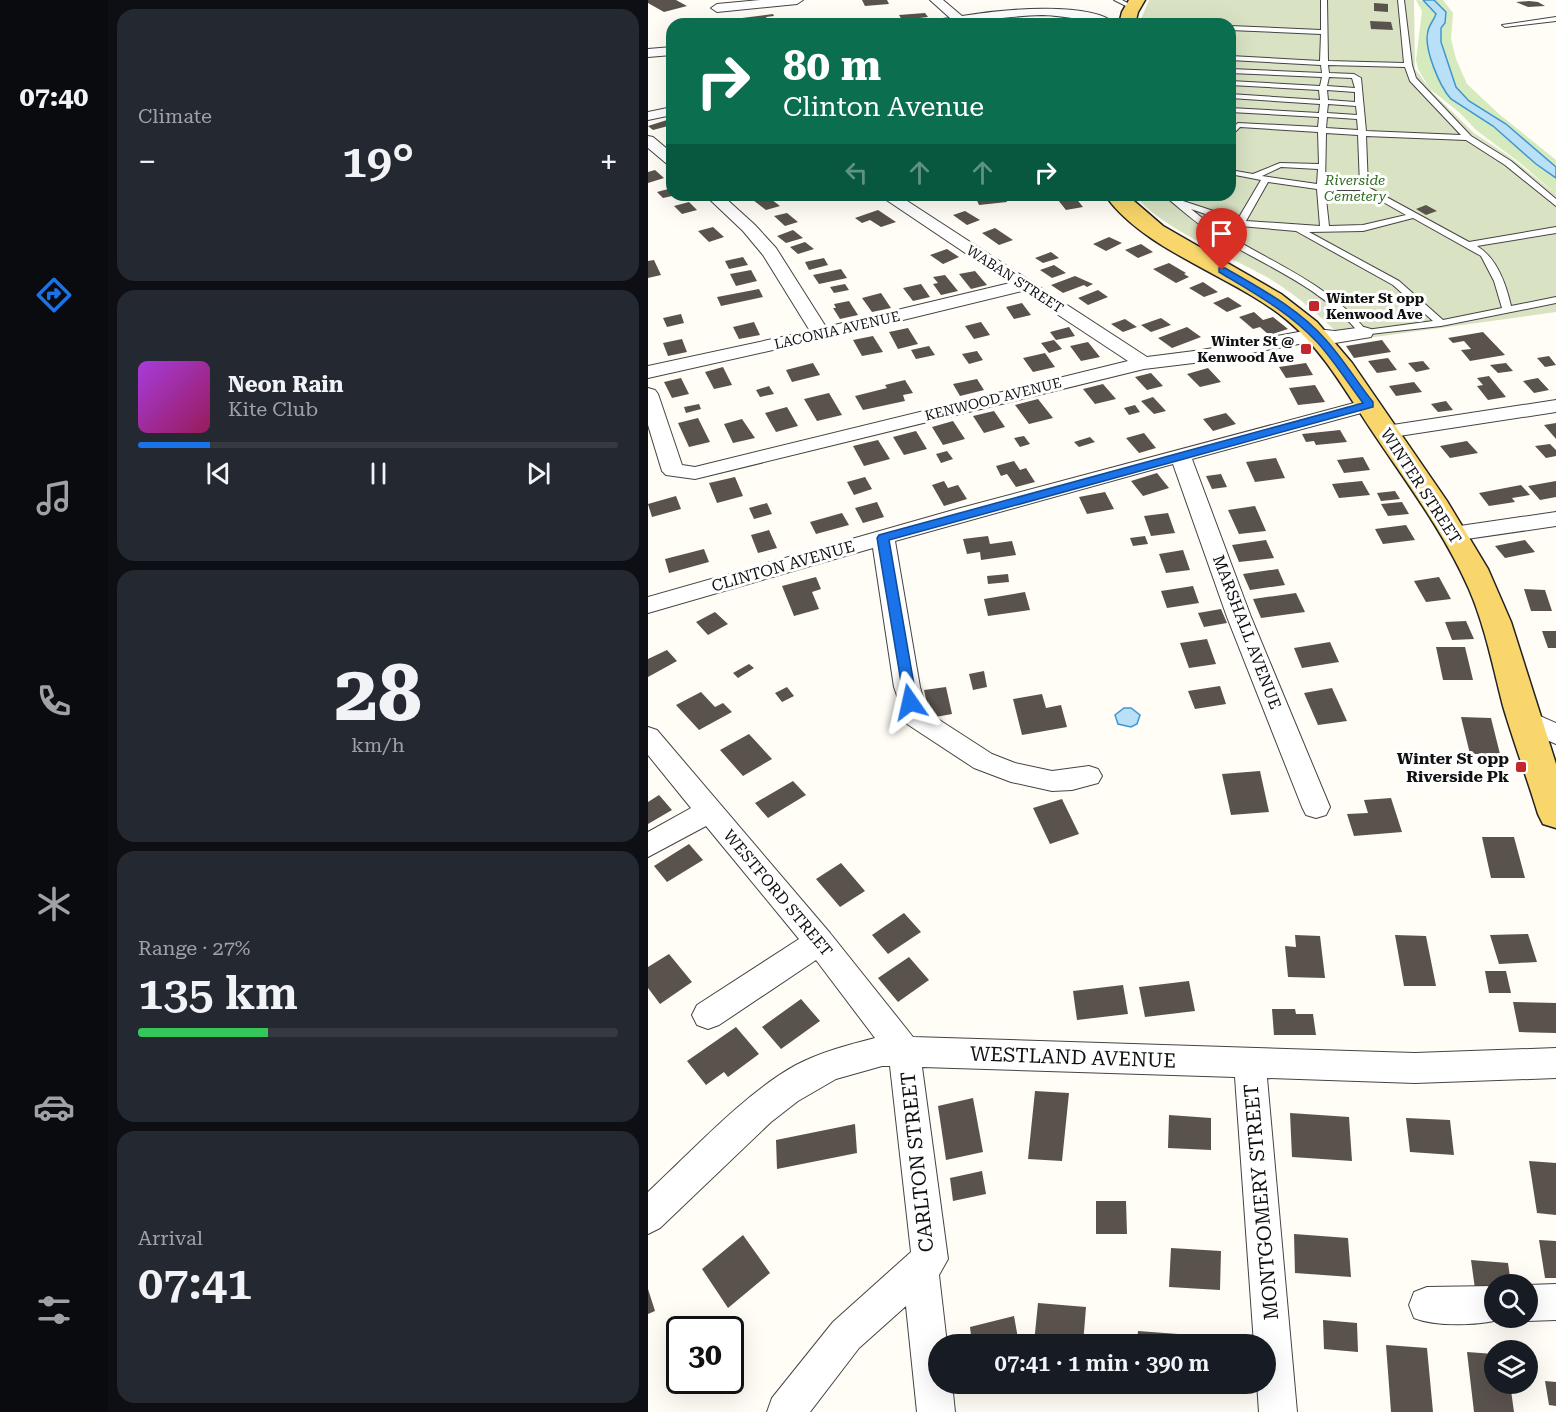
<!DOCTYPE html>
<meta charset="utf-8">
<style>
body{margin:0;font-family:"Roboto Serif",serif;background:#242831;color:#f1f3f6;height:100vh;display:flex;flex-direction:column;font-size:22px;white-space:nowrap}
*{box-sizing:border-box;margin:0}
p{font-size:20px;color:#9ea1a6}
.icon{flex:none;width:33px;height:33px;fill:none;stroke:currentColor;stroke-width:2;stroke-linecap:round;stroke-linejoin:round}
.map{position:relative;flex:1;overflow:hidden}
.panel{display:flex;flex-direction:column;gap:9px;padding:9px;background:#0d0f14;width:540px}
.panel>*{flex:none}
.hud{position:absolute;left:18px;top:18px;width:570px;height:183px;border-radius:18px;box-shadow:0 6px 24px #0002;background:#0b6e4f;color:#fff;overflow:hidden}
.fabs{position:absolute;left:836px;top:1274px;display:grid;gap:12px}
.fabs a{display:grid;place-items:center;width:54px;height:54px;border-radius:50%;background:#171b24;box-shadow:0 6px 24px #0002;font-size:30px}
.speed{position:absolute;left:18px;top:1316px;display:flex;gap:12px;font-size:30px;font-weight:700;text-align:center}
.speed>*{display:grid;place-content:center;width:78px;height:78px;border-radius:50%;background:#171b24;box-shadow:0 6px 24px #0002;line-height:1}
.speed .limit{border:3px solid #111;border-radius:9px;background:#fff;color:#111}
.pin{position:absolute;display:grid;place-items:center;width:51px;height:51px;color:#fff;margin:-62px -26px;border-radius:50% 50% 50% 0;rotate:-45deg;box-shadow:0 0 6px #0007}
.pin .icon{rotate:45deg}
.me{position:absolute;width:66px;margin:-33px;rotate:349deg;stroke-linejoin:round;filter:drop-shadow(0 0 4px #0008)}
.turn{display:flex;align-items:center;gap:21px;height:126px;padding:0 18px;font-size:27px}
.turn .icon{width:78px;height:78px;stroke-width:2.5}
.turn b{display:block;font-size:42px;line-height:51px}
.lanes{display:flex;align-items:center;height:57px;padding:0 18px;background:#0003;justify-content:center;gap:30px;direction:ltr}
.lanes .off{opacity:.35}
.big{font-size:45px;font-weight:600;line-height:1.1}
.panel .tile{flex:1;display:flex;flex-direction:column;justify-content:center;gap:9px;min-width:0;padding:0 21px;border-radius:18px;background:#242831}
.panel .dial{align-items:center;gap:0}
.dial b{font-size:78px;line-height:1}
.song{display:flex;align-items:center;gap:18px}
.cover{width:72px;height:72px;border-radius:9px;background:linear-gradient(135deg,hsl(280 70% 55%),hsl(330 70% 35%))}
.played{height:6px;border-radius:3px;background:linear-gradient(90deg,#1a73e8 15%,#363941 15%)}
.keys{display:flex;justify-content:space-around;direction:ltr}
.heat{display:flex;justify-content:space-between;align-items:center;font-size:33px;direction:ltr}
.charge{height:9px;border-radius:4px;background:linear-gradient(90deg,#34c759 27%,#363941 0)}
.trip{position:absolute;left:280px;top:1334px;width:348px;height:60px;border-radius:30px;background:#171b24;box-shadow:0 6px 24px #0002;font-weight:600;line-height:60px;text-align:center}
main{display:flex;flex:1;min-height:0}
.tab-bar{display:flex;flex-direction:column;width:108px;justify-content:space-around;align-items:center;background:#090b0e;color:#9ea1a6}
.tab-bar .icon{width:42px;height:42px}
.tab-bar .current{color:#1a73e8}
.tab-bar b{font-size:27px;color:#f1f3f6}
.map>svg:first-child{display:block}
.green{fill:#d5ebbd}
.cemetery{fill:#d9e3c4}
.water{fill:#b9e0f7;stroke:#3f96cf;stroke-width:1.5}
.building{fill:#5a524d}
.lines{fill:none;stroke-linecap:round;stroke-linejoin:round}
.service-casing{stroke:#444;stroke-width:2}
.minor-casing{stroke:#444;stroke-width:2}
.primary-casing{stroke:#222;stroke-width:3}
.service{fill:#fff;fill-rule:evenodd}
.minor{fill:#fff;fill-rule:evenodd}
.primary{fill:#f9d66b;fill-rule:evenodd}
.route{fill:#1a73e8;stroke:#114b97;stroke-width:1.5}
.poi-dot{fill:#c4262e;stroke:#fff;stroke-width:2}
.labels{text-anchor:middle;dominant-baseline:central;stroke-width:6;stroke-linejoin:round;paint-order:stroke}
.far-park-label{font-size:14px;font-style:italic;fill:#2f6b1f;stroke:#fff}
.far-street-label{font-size:14px;fill:#111;stroke:#fff}
.far-poi-label{font-size:14px;font-weight:bold;fill:#111;stroke:#fff;text-anchor:start}
.street-label{font-size:16px;fill:#111;stroke:#fff}
.poi-label{font-size:16px;font-weight:bold;fill:#111;stroke:#fff;text-anchor:end}
.near-street-label{font-size:20px;fill:#111;stroke:#fff}
</style>
<main>
<nav class="tab-bar">
<b>07:40</b>
<svg class="icon current" aria-label="directions" viewBox="0 0 24 24"><path d="M12 3l9 9-9 9-9-9zM9 14v-3h6M13 9l2 2-2 2"/></svg>
<svg class="icon" aria-label="music" viewBox="0 0 24 24"><path d="M9 18V5l10-2v13"/><circle cx="6" cy="18" r="3"/><circle cx="16" cy="16" r="3"/></svg>
<svg class="icon" aria-label="phone" viewBox="0 0 24 24"><path d="M5 4h4l2 5-3 2q2 4 5 5l2-3 5 2v4C11 20 4 13 5 4z"/></svg>
<svg class="icon" aria-label="climate" viewBox="0 0 24 24"><path d="M12 3v18M4 7l16 10M4 17L20 7"/></svg>
<svg class="icon" aria-label="car" viewBox="0 0 24 24"><path d="M5 17H2v-5l4-1 3-4h7l3 4 3 1v5h-3M9 17h6M6 11h13"/><circle cx="7" cy="17" r="2"/><circle cx="17" cy="17" r="2"/></svg>
<svg class="icon" aria-label="filters" viewBox="0 0 24 24"><path d="M4 7h16M4 17h16"/><circle cx="9" cy="7" r="2"/><circle cx="15" cy="17" r="2"/></svg>
</nav>
<section class="panel">
<div class="tile"><p>Climate</p>
<div class="heat"><a>−</a><b class="big">19°</b><a>+</a></div>
</div>
<div class="tile">
<div class="song"><i class="cover"></i><div><b>Neon Rain</b><p>Kite Club</p></div></div>
<div class="played"></div>
<div class="keys"><svg class="icon" aria-label="previous" viewBox="0 0 24 24"><path d="M18 5L8 12l10 7zM5 5v14"/></svg><svg class="icon" aria-label="pause" viewBox="0 0 24 24"><path d="M8 5v14M16 5v14"/></svg><svg class="icon" aria-label="next" viewBox="0 0 24 24"><path d="M6 5l10 7-10 7zM19 5v14"/></svg></div>
</div>
<div class="tile dial"><b>28</b><p>km/h</p></div>
<div class="tile"><p>Range · 27%</p><b class="big">135 km</b><div class="charge"></div></div>
<div class="tile"><p>Arrival</p><b class="big">07:41</b></div>
</section>
<div class="map">
<svg width="908" height="1412" viewBox="0 0 908 1412">
<rect width="100%" height="100%" fill="#fffdf5"/>
<path class="green" d="M768,0C778,0 783,5 788,14L778,34L787,70L803,99L845,126L888,164L908,178V194L872,163L828,130L812,113L782,89L770,69L768,60L774,11Z
M786,0H795L805,13L803,39L808,59L819,84L851,114L908,160V167L858,124L821,101L808,87L793,42L795,8Z"/>
<path class="cemetery" d="M501,0H766L767,69L785,93L826,133L862,157L908,194V312L698,341C672,316 647,293 615,275C580,256 510,226 487,195H582V24H491Z"/>
<path class="water" d="M775,0H786L798,12L797,23L793,28V42L808,87L821,101L858,124L908,167V178L888,164L845,126L803,99C792,87 775,48 780,31C781,25 786,20 788,14Z
M476,708H483L492,715L489,724L483,727L470,724L467,715Z"/>
<path class="building" d="M0,0H28L39,6L16,12L0,3Z
M214,0H239L241,4L217,6Z
M881,1L890,2L897,6L880,7L868,2Z
M726,3L740,4V12L726,11Z
M277,13L280,17L254,20L251,15Z
M125,14L126,16L118,17L119,19L96,22L94,18Z
M231,18L232,22L207,24L206,20Z
M722,21L743,22L745,30L723,29Z
M19,120L24,125L5,130L0,126Z
M7,170L16,178L0,183V172Z
M24,188V196L15,198L9,192Z
M333,195H356L359,202L331,205L327,196Z
M119,196L132,206L118,210L105,200Z
M427,197L435,207L418,210L410,200Z
M41,202L49,210L34,214L26,206Z
M778,205L789,211L778,215L768,209Z
M230,210L248,222L233,227L222,220L214,223L207,218Z
M317,211L332,220L319,225L305,215Z
M139,213L150,222L137,226L126,216Z
M65,227L76,237L61,242L50,231Z
M347,228L365,240L351,245L334,233Z
M145,230L155,238L138,243L129,236Z
M461,237L474,243L458,251L445,244Z
M157,242L166,249L150,254L142,247Z
M493,244L505,252L490,258L477,250Z
M299,249L311,257L295,264L282,255Z
M403,252L411,258L395,263L387,258Z
M95,257L100,265L81,269L77,261Z
M176,258L180,265L161,270L157,262Z
M6,260L13,275L0,278V261Z
M521,263L538,273L536,274L541,277L528,283L505,269Z
M406,265L418,273L404,278L392,270Z
M193,269L199,278L171,284L165,275Z
M103,270L109,281L88,286L82,274Z
M327,271L339,285L323,289L311,274Z
M297,275L310,291L293,295L285,284L290,283L285,277Z
M427,276L445,284L439,287L436,285L415,293L403,285Z
M555,282L570,292L556,297L541,288Z
M197,284L201,290L186,293L182,287Z
M273,284L282,297L265,301L255,288Z
M111,289L115,297L73,306L69,297Z
M450,290L460,297L440,305L430,298Z
M233,293L243,308L224,312L214,298Z
M580,297L594,306L579,312L565,303Z
M201,301L210,315L192,319L185,308H188L186,304Z
M374,303L383,315L366,319L358,307Z
M606,312L615,320L625,317L640,329L621,335L612,327L605,329L591,317Z
M33,314L36,323L19,327L15,318Z
M513,318L523,325L503,332L493,325Z
M477,319L489,327L475,332L463,324Z
M106,322L112,335L91,339L85,327Z
M333,322L342,335L326,339L317,326Z
M421,327L427,336L408,340L402,332Z
M539,327L553,337L524,348L510,338Z
M260,328L270,344L250,349L241,332Z
M835,332L857,355L822,361L813,350L823,349L816,341L805,343L800,338Z
M225,336L235,352L214,356L205,340Z
M34,339L39,352L20,356L15,343Z
M406,340L414,349L401,353L393,343Z
M734,340L743,352L706,358L698,346Z
M440,342L452,357L433,361L422,346Z
M281,346L287,355L268,359L263,350Z
M329,351L335,360L321,364L314,354Z
M397,353L407,367L385,372L375,358Z
M901,356L908,365L897,367L889,358Z
M740,358L749,370L729,373L720,361Z
M775,361L782,369L768,372L760,363Z
M165,363L172,375L144,382L138,370Z
M658,363L665,375L638,378L631,367Z
M858,363L865,371L850,373L842,365Z
M75,367L84,385L66,389L57,372Z
M560,368L573,382L552,387L539,374Z
M503,373L515,386L499,390L487,377Z
M841,376L858,397L840,400L829,386L835,385L829,378Z
M33,378L41,394L24,398L16,382Z
M890,378L901,390L886,393L875,381Z
M329,379L336,390L312,396L305,384Z
M257,380L265,393L255,395L257,401L215,410L207,396L239,388L237,385Z
M766,382L774,392L748,396L741,386Z
M455,384L468,399L447,404L435,389Z
M667,385L677,402L650,405L641,388Z
M121,386L126,394L112,397L108,390Z
M181,393L194,415L169,421L156,399Z
M505,397L518,411L506,414L493,401Z
M390,399L405,418L381,424L367,405Z
M798,401L805,410L790,412L783,404Z
M51,404L53,409L38,413L36,407Z
M487,405L492,412L481,415L476,408Z
M139,407L150,426L128,432L117,413Z
M346,411L357,427L336,433L325,416Z
M578,413L588,424L565,431L555,419Z
M50,418L62,442L41,447L30,423Z
M94,419L107,438L85,443L76,424Z
M305,421L317,439L295,445L284,427Z
M908,423V439L896,425Z
M692,430L699,442L668,445L666,441L658,442L654,434Z
M268,431L279,449L256,455L245,437Z
M496,433L508,448L491,453L478,438Z
M376,436L382,444L372,447L366,438Z
M442,437L447,442L431,447L426,442Z
M230,440L242,459L216,466L205,446Z
M819,441L830,453L802,458L792,446Z
M902,444L908,450V456L898,458L887,446Z
M299,451L305,459L293,463L288,454Z
M715,457L722,470L696,473L689,460Z
M628,458L637,478L607,482L598,462Z
M366,461L372,470L378,468L387,482L368,487L359,474L353,476L348,466Z
M509,473L521,488L495,496L483,481Z
M573,474L579,487L564,489L558,476Z
M87,477L95,496L69,503L61,483Z
M217,477L224,489L206,495L199,482Z
M296,481L300,488L310,485L319,499L296,506L284,485Z
M714,481L722,495L691,498L684,484Z
M908,481V497L892,500L880,486Z
M873,485L882,495L864,498L867,502L841,506L831,493Z
M747,491L752,499L733,501L729,493Z
M457,492L466,509L439,514L431,497Z
M28,496L33,509L4,517L0,504Z
M229,502L236,517L215,523L207,508Z
M754,502L761,514L740,516L733,504Z
M119,503L124,514L106,519L101,508Z
M607,506L618,531L591,534L580,510Z
M194,513L201,525L168,534L162,522Z
M520,513L527,533L503,536L496,516Z
M758,525L767,540L735,544L727,529Z
M121,530L129,548L110,553L103,535Z
M340,536L342,544L364,541L368,555L333,560L332,552L319,554L315,539Z
M497,536L500,544L485,546L482,538Z
M618,540L626,558L591,562L584,545Z
M877,540L887,552L857,558L847,546Z
M56,549L61,562L21,573L17,559Z
M535,550L542,570L518,573L511,554Z
M630,569L637,585L602,590L595,574Z
M360,574L361,582L340,584L339,576Z
M168,577L173,589L164,592L171,609L146,616L134,586Z
M791,577L803,599L778,602L766,581Z
M545,586L551,603L519,608L513,591Z
M876,589L897,590L904,611H883Z
M377,592L382,610L340,616L336,599Z
M648,593L657,612L613,618L605,599Z
M573,609L579,623L556,627L550,613Z
M67,612L80,624L60,635L48,622Z
M818,621L826,639L804,640L797,622Z
M894,631H908V648H900Z
M559,639L568,664L541,668L532,643Z
M682,642L691,662L654,668L646,648Z
M788,647H817L825,680H795Z
M19,650L29,661L0,677V659Z
M101,664L106,668L90,678L85,673Z
M336,671L339,687L325,690L321,674Z
M572,686L578,704L547,709L540,691Z
M139,687L146,696L134,702L127,693Z
M298,687L304,714L282,718L276,690Z
M684,688L699,721L670,725L656,693Z
M53,692L67,707L75,703L84,712L51,730L28,705Z
M394,694L398,708L413,705L419,727L374,735L365,699Z
M813,717L843,718L852,754H822Z
M101,734L124,759L95,776L72,750Z
M612,771L621,812L583,815L574,774Z
M145,781L158,795L120,818L107,803Z
M11,795L24,810L0,824V802Z
M743,798L754,832L706,836L699,814L720,813L716,800Z
M414,799L431,834L402,844L385,808Z
M834,837H866L877,878H843Z
M41,844L55,860L19,882L6,866Z
M193,863L217,891L192,907L168,879Z
M256,913L273,932L240,954L224,935Z
M880,934L889,962L851,964L842,935Z
M647,935L672,936L677,978L640,977L637,946L648,947Z
M747,935L778,936L788,986H756Z
M21,954L44,982L12,1004L0,988V967Z
M261,957L281,980L250,1002L230,978Z
M837,971H858L863,993H841Z
M541,981L547,1011L497,1017L491,987Z
M475,985L480,1014L429,1020L425,991Z
M153,999L172,1021L133,1049L114,1027Z
M865,1002L908,1003V1033L871,1032Z
M624,1009H647L648,1014H665L668,1035H626Z
M88,1027L111,1054L80,1077L76,1072L58,1085L39,1061Z
M387,1091L421,1093L414,1161L380,1159Z
M325,1098L335,1152L298,1160L290,1106Z
M642,1113L701,1117L704,1161L644,1157Z
M521,1115L563,1118V1150L520,1148Z
M758,1118L802,1120L806,1155L762,1152Z
M207,1124L209,1153L129,1169L128,1140Z
M881,1161L908,1163V1215L889,1213Z
M334,1171L338,1194L305,1201L302,1178Z
M448,1201H478L479,1234H448Z
M646,1234L700,1238L703,1277L647,1273Z
M95,1235L122,1273L80,1308L54,1269Z
M891,1240L908,1241V1278H897Z
M523,1248L573,1251L572,1290L521,1287Z
M823,1260L860,1263L863,1284H846V1297L828,1296Z
M0,1289L7,1311L0,1314Z
M390,1303L438,1307L435,1344L386,1343Z
M366,1316L371,1344H324L322,1327Z
M675,1320L709,1323L710,1352L676,1349Z
M490,1331L583,1338V1344H489Z
M738,1345L779,1348L785,1412H743Z
M819,1352L846,1354V1383H862L866,1412H826Z
M897,1381L908,1382V1406L901,1405Z"/>
<g class="lines">
<defs>
<path id="service" d="M466,0H474L487,7L482,8Z
M673,0H679L680,61L756,63L750,0H756L764,65L768,78L823,136L863,161L908,199V206L857,165L818,140L718,136L720,187L821,242L908,227V233L829,246C849,258 858,284 863,306L908,297V303L793,326L713,335C674,288 624,269 573,239C553,227 536,212 518,197L517,195H526L529,198L532,195H541L535,201L590,219L613,180L582,174V170L605,174L632,163L671,164L670,132L592,127L582,137V130L590,123L670,127L671,117L582,112V108L671,113L672,104L582,98V94L672,100L671,90L582,85V81L672,86L674,77L582,73V69L674,73L673,65L582,60V56L672,61L673,34L582,30V26L673,30ZM680,65L757,67L762,81L813,135L718,131L713,78L706,74L681,73ZM681,77L704,78L707,88L679,86ZM679,90L707,92V102L680,100ZM680,104L708,106L709,115L679,113ZM679,117L709,119L710,130L678,128ZM678,133L710,135L712,185H677ZM633,167L670,169L669,184L614,176ZM620,182L669,189L672,226L598,221ZM677,190H714L758,215L715,225L681,226ZM543,209L592,226L648,231L745,285L785,321L718,330C670,272 599,256 543,209ZM765,218L833,256L846,281L854,308L795,320L751,281L661,232L715,231Z
M908,17V21L857,27L854,25Z"/>
<path id="minor" d="M112,0H155L149,4L69,12L63,8L69,4Z
M282,0H295L314,16C349,10 442,0 468,24C443,24 420,15 394,15C355,16 317,24 278,24L280,21L302,18Z
M24,47V55L0,57V49Z
M24,107V115L0,120V112Z
M0,136L5,137L24,153V166L19,164L0,148Z
M57,195H74L107,225L128,248L178,327L362,283L231,195H250L499,357L554,350L667,329L687,331L716,327L723,329L725,333L723,337L687,343L667,341L554,362L496,369L47,479L18,475L14,471L0,425V388L7,390L10,394L34,465L47,467L480,361L374,291L218,329L0,378V366L162,331L115,255L95,231Z
M721,399L728,401L731,405L728,409L544,459L603,617L682,807L678,815L668,818L658,815L654,807L579,617L525,464L247,541L272,687L279,712L344,754L367,763L404,771L441,766L450,769L454,776L450,783L424,790L404,791L363,782L326,768L259,724L246,687L225,548L0,613V597L309,509Z
M908,400V412L738,438L731,436L728,432L731,428L738,426Z
M908,512V526L805,541L797,539L794,534L797,529L805,527Z
M876,709L908,723V744L867,726L863,719L867,712Z
M0,727L9,730L182,933L265,1037L767,1053L908,1048V1078L767,1083L619,1078L649,1412H611L609,1383H618V1344H606L587,1077L274,1067L300,1259L291,1275L299,1344H291V1383H304L307,1412H269L258,1306L211,1348L162,1412H119L124,1398L185,1322L263,1252L242,1066H234L188,1079L150,1101L123,1122L12,1228L0,1234V1192C43,1152 97,1093 148,1065C173,1052 200,1045 227,1038L168,960L71,1025L60,1029L49,1025L44,1015L49,1005L151,939L58,826L0,857V832L43,808L0,755Z
M908,1284V1320L879,1321L868,1317H879V1285Z
M846,1286V1317H859C837,1326 788,1327 766,1318L761,1305L766,1292L779,1287Z"/>
<path id="primary" d="M481,0H497L490,12L487,24H471L474,12Z
M457,195H479L515,226L633,294L669,322L704,363L799,501L840,569L863,622L908,764V828L895,824L890,814C879,778 866,743 855,706C845,667 837,626 821,589C796,532 758,482 724,431C698,392 675,350 639,320C586,276 496,251 457,195Z"/>
</defs>
<use href="#service" class="service-casing"/>
<use href="#minor" class="minor-casing"/>
<use href="#primary" class="primary-casing"/>
<use href="#service" class="service"/>
<use href="#minor" class="minor"/>
<use href="#primary" class="primary"/>
</g>
<path class="route" d="M571,268H577C613,289 650,308 678,340C695,359 709,382 725,402V407L241,540L269,702L267,706H257L229,538L231,535L715,403C700,383 686,361 670,343C641,312 606,293 571,272Z"/>
<g class="poi-dot">
<rect x="660" y="300" width="12" height="12" rx="3"/>
<rect x="652" y="343" width="12" height="12" rx="3"/>
<rect x="867" y="761" width="12" height="12" rx="3"/>
</g>
<g class="labels">
<g class="far-park-label">
<text x="707" y="180">Riverside<tspan x="707" dy="16">Cemetery</tspan></text>
</g>
<g class="far-street-label">
<text transform="translate(367 279) rotate(33)">WABAN STREET</text>
<text transform="translate(189 330) rotate(-13)">LACONIA AVENUE</text>
<text transform="translate(345 399) rotate(-14)">KENWOOD AVENUE</text>
</g>
<g class="far-poi-label">
<text x="678" y="298">Winter St opp<tspan x="678" dy="16">Kenwood Ave</tspan></text>
<text x="646" y="341" text-anchor="end">Winter St @<tspan x="646" dy="16">Kenwood Ave</tspan></text>
</g>
<g class="street-label">
<text transform="translate(773 486) rotate(57)">WINTER STREET</text>
<text transform="translate(135 566) rotate(-16)">CLINTON AVENUE</text>
<text transform="translate(599 632) rotate(69)">MARSHALL AVENUE</text>
<text transform="translate(130 893) rotate(50)">WESTFORD STREET</text>
</g>
<g class="poi-label">
<text x="861" y="758">Winter St opp<tspan x="861" dy="18">Riverside Pk</tspan></text>
</g>
<g class="near-street-label">
<text transform="translate(425 1057) rotate(2)">WESTLAND AVENUE</text>
<text transform="translate(269 1162) rotate(-96)">CARLTON STREET</text>
<text transform="translate(613 1202) rotate(-95)">MONTGOMERY STREET</text>
</g>
</g>
</svg>
<div class="fabs">
<a><svg class="icon" aria-label="search" viewBox="0 0 24 24"><circle cx="10" cy="10" r="6"/><path d="M15 15l6 6"/></svg></a>
<a><svg class="icon" aria-label="layers" viewBox="0 0 24 24"><path d="M12 4l9 5-9 5-9-5zM3 14l9 5 9-5"/></svg></a>
</div>
<div class="speed"><div class="limit">30</div></div>
<div class="pin" style="left:574px;top:270px;background:#d93025"><svg class="icon" aria-label="arrive" viewBox="0 0 24 24"><path d="M6 21V4h12l-3 4 3 4H6"/></svg></div>
<svg class="me" style="left:262px;top:702px" viewBox="-20 -20 40 40"><path d="M0-17L14 15 0 8-14 15z" fill="#1a73e8" stroke="#fff" stroke-width="4"/></svg>
<div class="trip">07:41 · 1 min · 390 m</div>
<div class="hud">
<div class="turn"><svg class="icon" aria-label="right" viewBox="0 0 24 24"><path d="M7 20v-9h11M14 6l5 5-5 5"/></svg><div><b>80 m</b>Clinton Avenue</div></div>
<div class="lanes"><svg class="icon off" aria-label="left" viewBox="0 0 24 24"><path d="M17 20v-9H6M10 6l-5 5 5 5"/></svg><svg class="icon off" aria-label="ahead" viewBox="0 0 24 24"><path d="M12 20V5M6 11l6-6 6 6"/></svg><svg class="icon off" aria-label="ahead" viewBox="0 0 24 24"><path d="M12 20V5M6 11l6-6 6 6"/></svg><svg class="icon" aria-label="right" viewBox="0 0 24 24"><path d="M7 20v-9h11M14 6l5 5-5 5"/></svg></div>
</div>
</div>
</main>
